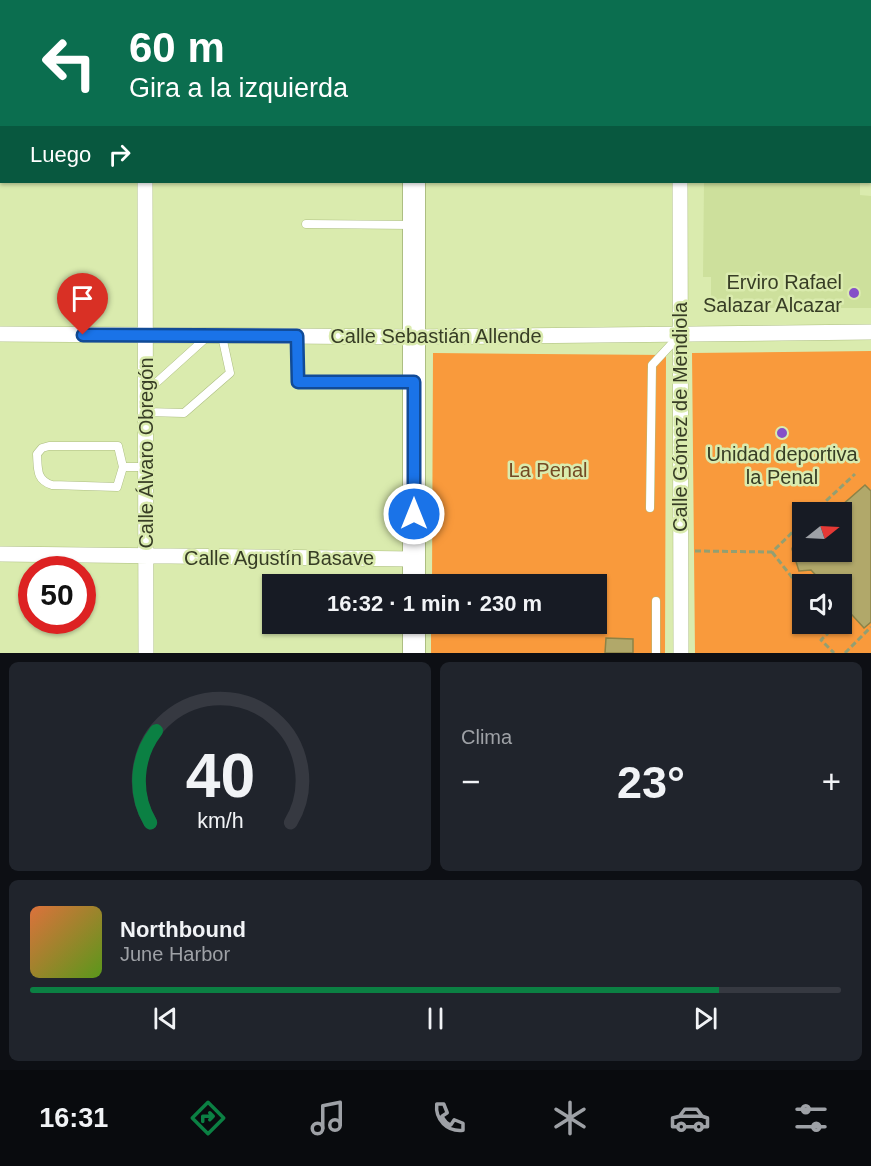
<!DOCTYPE html>
<html lang="es">
<meta charset="utf-8">
<style>
body{margin:0;font-family:Arial,sans-serif;background:#20242c;color:#f1f3f6;height:100vh;display:flex;flex-direction:column;font-size:22px;white-space:nowrap}
*{box-sizing:border-box;margin:0}
p{font-size:20px;color:#9ea1a6}
.icon{flex:none;width:33px;height:33px;fill:none;stroke:currentColor;stroke-width:2;stroke-linecap:round;stroke-linejoin:round}
.map{position:relative;height:653px;overflow:hidden}
.sheet{display:flex;flex-direction:column;gap:9px;padding:9px;background:#0d0f14;flex:1}
.sheet>*{flex:none}
.hud{position:absolute;left:0px;top:0px;width:872px;height:183px;box-shadow:0 2px 4px #0004;background:#0b6e4f;color:#fff;overflow:hidden}
.needle{width:39px;rotate:72deg}
.fabs{position:absolute;left:792px;top:502px;display:grid;gap:12px}
.fabs a{display:grid;place-items:center;width:60px;height:60px;border-radius:0px;background:#171b24;box-shadow:0 2px 4px #0004;font-size:30px}
.speed{position:absolute;left:18px;top:556px;display:flex;gap:12px;font-size:30px;font-weight:700;text-align:center}
.speed>*{display:grid;place-content:center;width:78px;height:78px;border-radius:50%;background:#171b24;box-shadow:0 2px 4px #0004;line-height:1}
.speed .limit{border:9px solid #d22;background:#fff;color:#111}
.pin{position:absolute;display:grid;place-items:center;width:51px;height:51px;color:#fff;margin:-62px -26px;border-radius:50% 50% 50% 0;rotate:-45deg;box-shadow:0 0 6px #0007}
.pin .icon{rotate:45deg}
.me{position:absolute;width:66px;margin:-33px;rotate:0deg;stroke-linejoin:round;filter:drop-shadow(0 0 4px #0008)}
.turn{display:flex;align-items:center;gap:21px;height:126px;padding:0 30px;font-size:27px}
.turn .icon{width:78px;height:78px;stroke-width:2.5}
.turn b{display:block;font-size:42px;line-height:51px}
.then{display:flex;align-items:center;height:57px;padding:0 30px;background:#0003;gap:12px;font-size:22px}
.big{font-size:45px;font-weight:700;line-height:1.1}
.sheet .tile{flex:1;display:flex;flex-direction:column;justify-content:center;gap:9px;min-width:0;padding:0 21px;border-radius:9px;background:#20242c}
.sheet .dial{align-items:center;gap:0}
.dial svg{height:156px;overflow:visible;fill:none;stroke:#363941;stroke-width:7;stroke-linecap:round;text-anchor:middle}
.dial text{fill:#f1f3f6;stroke:none}
.song{display:flex;align-items:center;gap:18px}
.cover{width:72px;height:72px;border-radius:9px;background:linear-gradient(135deg,hsl(20 70% 55%),hsl(90 70% 35%))}
.played{height:6px;border-radius:3px;background:linear-gradient(90deg,#0b8043 85%,#363941 85%)}
.keys{display:flex;justify-content:space-around;direction:ltr}
.heat{display:flex;justify-content:space-between;align-items:center;font-size:33px;direction:ltr}
.sheet .tiles{flex:1;display:grid;gap:9px;grid-template-columns:1fr 1fr}
.tile:last-child{grid-column:span 2}
.trip{position:absolute;left:262px;top:574px;width:345px;height:60px;border-radius:0px;background:#171b24;box-shadow:0 2px 4px #0004;font-weight:700;line-height:60px;text-align:center}
.menu{display:flex;height:96px;justify-content:space-around;align-items:center;background:#090b0e;color:#9ea1a6}
.menu .icon{width:42px;height:42px}
.menu .selected{color:#0b8043}
.menu b{font-size:27px;color:#f1f3f6}
.map>svg:first-child{display:block}
.built{fill:#cde09c}
.green{fill:#f99a3c;fill-rule:evenodd}
.building{fill:#b1a86a;stroke:#8c8347;stroke-width:1.5}
.lines{fill:none;stroke-linecap:round;stroke-linejoin:round}
.service-casing{stroke:#adbe82;stroke-width:9}
.minor-casing{stroke:#adbe82;stroke-width:16}
.tertiary-casing{stroke:#adbe82;stroke-width:21}
.secondary-casing{stroke:#adbe82;stroke-width:24}
.path{stroke:#939f72;stroke-width:3;stroke-dasharray:6 3;stroke-linecap:butt}
.service{stroke:#fff;stroke-width:8}
.minor{stroke:#fff;stroke-width:15}
.tertiary{stroke:#fff;stroke-width:20}
.secondary{stroke:#fff;stroke-width:22}
.route-casing{stroke:#114b97;stroke-width:15}
.route{stroke:#1a73e8;stroke-width:10}
.poi-dot{fill:#8550c8;stroke:#daebae;stroke-width:2}
.labels{text-anchor:middle;dominant-baseline:central;stroke-width:5;stroke-linejoin:round;paint-order:stroke}
.poi-label{font-size:20px;fill:#373d25;stroke:#daebae;text-anchor:end}
.street-label{font-size:20px;fill:#373d25;stroke:#daebae}
.park-label{font-size:20px;fill:#744a23;stroke:#daebae}
</style>
<div class="map">
<svg width="871" height="653" viewBox="0 0 871 653">
<rect width="100%" height="100%" fill="#daebae"/>
<path class="built" d="M704,182H860V195L871,196V308H711V277H703Z"/>
<path class="green" d="M871,351V653H695L692,353ZM802,513H842V552H802ZM802,585H842V624H802Z
M433,353L666,355L665,653H431V624H597V585H432Z"/>
<path class="building" d="M865,485L871,491V622L864,628L842,604V585H825L811,570L799,571L792,549L799,529H802V552H842V513H833Z
M606,638L633,639V653H605Z"/>
<g class="lines">
<defs>
<path id="service" d="M306,224L412,225
M297,336L298,382H413
M147,391L207,337
M146,412L184,413L230,373L222,336
M49,446H118L123,467L117,487L52,485C36,480 38,469 37,454L42,448Z
M123,467H146
M650,508L652,365L679,336
M656,653V601"/>
<path id="minor" d="M145,0V2
M680,0V2
M145,182L146,653
M680,182L681,653
M0,334L414,337L871,332
M0,554L414,559"/>
<path id="tertiary" d="M0,107H2
M870,107H871"/>
<path id="secondary" d="M414,0V2
M414,182V585
M414,624V653"/>
</defs>
<use href="#service" class="service-casing"/>
<use href="#minor" class="minor-casing"/>
<use href="#tertiary" class="tertiary-casing"/>
<use href="#secondary" class="secondary-casing"/>
<path class="path" d="M813,513L855,474
M695,551L772,552L802,523
M772,552L802,590
M830,624L833,628L821,640L834,653
M845,653L871,627"/>
<use href="#service" class="service"/>
<use href="#minor" class="minor"/>
<use href="#tertiary" class="tertiary"/>
<use href="#secondary" class="secondary"/>
</g>
<g class="lines">
<defs>
<path id="route" d="M83,335L297,336L298,382H414V514"/>
</defs>
<use href="#route" class="route-casing"/>
<use href="#route" class="route"/>
</g>
<g class="poi-dot">
<circle cx="854" cy="293" r="6"/>
<circle cx="782" cy="433" r="6"/>
</g>
<g class="labels">
<g class="poi-label">
<text x="842" y="282">Erviro Rafael<tspan x="842" dy="23">Salazar Alcazar</tspan></text>
<text x="782" y="454" text-anchor="middle">Unidad deportiva<tspan x="782" dy="23">la Penal</tspan></text>
</g>
<g class="street-label">
<text x="436" y="336">Calle Sebastián Allende</text>
<text transform="translate(680 417) rotate(-90)">Calle Gómez de Mendiola</text>
<text transform="translate(146 453) rotate(-90)">Calle Álvaro Obregón</text>
<text x="279" y="558">Calle Agustín Basave</text>
</g>
<g class="park-label">
<text x="548" y="470">La Penal</text>
</g>
</g>
</svg>
<div class="fabs">
<a><svg class="needle" viewBox="-14 -14 28 28"><path d="M0-13l5 13h-10z" fill="#e53935"/><path d="M0 13l5-13h-10z" fill="#9ea1a6"/></svg></a>
<a><svg class="icon" aria-label="sound" viewBox="0 0 24 24"><path d="M4 9h4l5-4v14l-5-4H4zM17 9q2 3 0 6"/></svg></a>
</div>
<div class="speed"><div class="limit">50</div></div>
<div class="pin" style="left:83px;top:335px;background:#d93025"><svg class="icon" aria-label="arrive" viewBox="0 0 24 24"><path d="M6 21V4h12l-3 4 3 4H6"/></svg></div>
<svg class="me" style="left:414px;top:514px" viewBox="-20 -20 40 40"><circle r="17" fill="#1a73e8" stroke="#fff" stroke-width="3"/><path d="M0-11L8 9 0 5-8 9z" fill="#fff"/></svg>
<div class="trip">16:32 · 1 min · 230 m</div>
<div class="hud">
<div class="turn"><svg class="icon" aria-label="left" viewBox="0 0 24 24"><path d="M17 20v-9H6M10 6l-5 5 5 5"/></svg><div><b>60 m</b>Gira a la izquierda</div></div>
<div class="then">Luego<svg class="icon" aria-label="right" viewBox="0 0 24 24"><path d="M7 20v-9h11M14 6l5 5-5 5"/></svg></div>
</div>
</div>
<section class="sheet">
<div class="tiles">
<div class="tile dial"><svg viewBox="0 0 100 80">
<path d="M14 69A42 42 0 1 1 86 69"/>
<path d="M14 69A42 42 0 0 1 17 22" stroke="#0b8043"/>
<text x="50" y="56" font-size="32" font-weight="700">40</text>
<text x="50" y="72" font-size="11">km/h</text>
</svg></div>
<div class="tile"><p>Clima</p>
<div class="heat"><a>−</a><b class="big">23°</b><a>+</a></div>
</div>
<div class="tile">
<div class="song"><i class="cover"></i><div><b>Northbound</b><p>June Harbor</p></div></div>
<div class="played"></div>
<div class="keys"><svg class="icon" aria-label="previous" viewBox="0 0 24 24"><path d="M18 5L8 12l10 7zM5 5v14"/></svg><svg class="icon" aria-label="pause" viewBox="0 0 24 24"><path d="M8 5v14M16 5v14"/></svg><svg class="icon" aria-label="next" viewBox="0 0 24 24"><path d="M6 5l10 7-10 7zM19 5v14"/></svg></div>
</div>
</div>
</section>
<nav class="menu">
<b>16:31</b>
<svg class="icon selected" aria-label="directions" viewBox="0 0 24 24"><path d="M12 3l9 9-9 9-9-9zM9 14v-3h6M13 9l2 2-2 2"/></svg>
<svg class="icon" aria-label="music" viewBox="0 0 24 24"><path d="M9 18V5l10-2v13"/><circle cx="6" cy="18" r="3"/><circle cx="16" cy="16" r="3"/></svg>
<svg class="icon" aria-label="phone" viewBox="0 0 24 24"><path d="M5 4h4l2 5-3 2q2 4 5 5l2-3 5 2v4C11 20 4 13 5 4z"/></svg>
<svg class="icon" aria-label="climate" viewBox="0 0 24 24"><path d="M12 3v18M4 7l16 10M4 17L20 7"/></svg>
<svg class="icon" aria-label="car" viewBox="0 0 24 24"><path d="M5 17H2v-5l4-1 3-4h7l3 4 3 1v5h-3M9 17h6M6 11h13"/><circle cx="7" cy="17" r="2"/><circle cx="17" cy="17" r="2"/></svg>
<svg class="icon" aria-label="filters" viewBox="0 0 24 24"><path d="M4 7h16M4 17h16"/><circle cx="9" cy="7" r="2"/><circle cx="15" cy="17" r="2"/></svg>
</nav>
